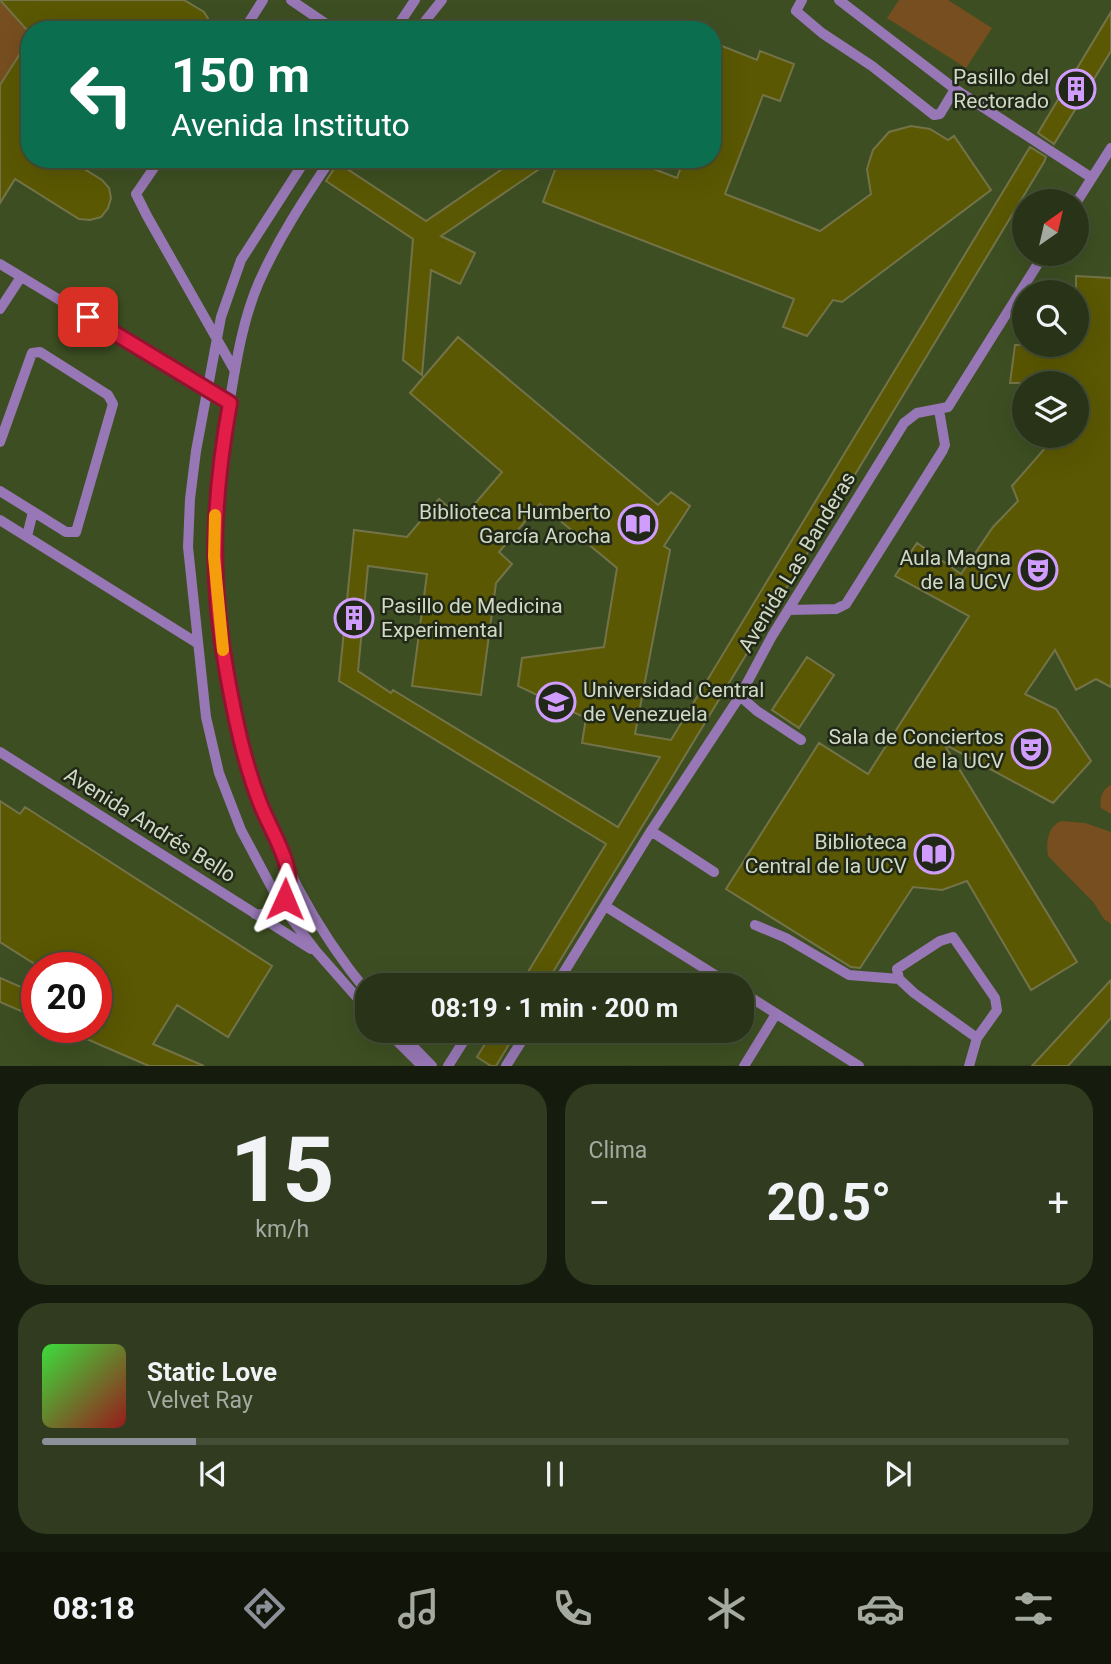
<!DOCTYPE html>
<html lang="es">
<meta charset="utf-8">
<style>
body{margin:0;font-family:Roboto,sans-serif;background:#303b20;color:#f1f3f6;height:100vh;display:flex;flex-direction:column;font-size:26px;white-space:nowrap}
*{box-sizing:border-box;margin:0}
p{font-size:23px;color:#a5aaa1}
.icon{flex:none;width:38px;height:38px;fill:none;stroke:currentColor;stroke-width:2;stroke-linecap:round;stroke-linejoin:round}
.map{position:relative;height:1066px;overflow:hidden}
.panel{display:flex;flex-direction:column;gap:18px;padding:18px;background:#161c0d;flex:1}
.panel>*{flex:none}
.hud{position:absolute;left:21px;top:21px;width:700px;height:147px;border-radius:28px;box-shadow:0 7px 28px #0002,0 0 0 2px #444e36;background:#0b6e4f;color:#fff;overflow:hidden}
.needle{width:46px;rotate:34deg}
.buttons{position:absolute;left:1012px;top:189px;display:grid;gap:14px}
.buttons a{display:grid;place-items:center;width:77px;height:77px;border-radius:50%;background:#283317;box-shadow:0 7px 28px #0002,0 0 0 2px #444e36;font-size:35px}
.speed{position:absolute;left:21px;top:952px;display:flex;gap:14px;font-size:35px;font-weight:700;text-align:center}
.speed>*{display:grid;place-content:center;width:91px;height:91px;border-radius:50%;background:#283317;box-shadow:0 7px 28px #0002,0 0 0 2px #444e36;line-height:1}
.speed .limit{border:10px solid #d22;background:#fff;color:#111}
.pin{position:absolute;display:grid;place-items:center;width:60px;height:60px;color:#fff;margin:-30px;border-radius:14px;box-shadow:0 4px 10px #0006}
.me{position:absolute;width:77px;margin:-38px;rotate:1deg;stroke-linejoin:round;filter:drop-shadow(0 0 5px #0008)}
.turn{display:flex;align-items:center;gap:24px;height:147px;padding:0 35px;font-size:32px}
.turn .icon{width:91px;height:91px;stroke-width:2.5}
.turn b{display:block;font-size:49px;line-height:60px}
.big{font-size:52px;font-weight:700;line-height:1.1}
.panel .tile{flex:1;display:flex;flex-direction:column;justify-content:center;gap:10px;min-width:0;padding:0 24px;border-radius:28px;background:#303b20}
.panel .dial{align-items:center;gap:0}
.dial b{font-size:91px;line-height:1}
.song{display:flex;align-items:center;gap:21px}
.cover{width:84px;height:84px;border-radius:10px;background:linear-gradient(135deg,hsl(120 70% 55%),hsl(0 70% 35%))}
.played{height:7px;border-radius:4px;background:linear-gradient(90deg,#8c9099 15%,#444e36 15%)}
.keys{display:flex;justify-content:space-around;direction:ltr}
.heat{display:flex;justify-content:space-between;align-items:center;font-size:38px;direction:ltr}
.panel .tiles{flex:1;display:grid;gap:18px;grid-template-columns:1fr 1fr}
.tile:last-child{grid-column:span 2}
.trip{position:absolute;left:355px;top:973px;width:399px;height:70px;border-radius:28px;background:#283317;box-shadow:0 7px 28px #0002,0 0 0 2px #444e36;font-weight:700;line-height:70px;text-align:center}
.tab-bar{display:flex;height:112px;justify-content:space-around;align-items:center;background:#101409;color:#a5aaa1}
.tab-bar .icon{width:49px;height:49px}
.tab-bar .on{color:#8c9099}
.tab-bar b{font-size:32px;color:#f1f3f6}
.map>svg:first-child{display:block}
.built{fill:#3d4f22;fill-rule:evenodd}
.green{fill:#774e1f}
.building{fill:#5b5803;stroke:#747348;stroke-width:2;fill-rule:evenodd}
.lines{fill:none;stroke-linecap:round;stroke-linejoin:round}
.lane{stroke:#9777b5;stroke-width:10}
.route-casing{stroke:#92132f;stroke-width:18}
.route{stroke:#e11d48;stroke-width:12}
.slow{stroke:#f59e0b;stroke-width:12}
.labels{text-anchor:middle;dominant-baseline:central;stroke-width:5;stroke-linejoin:round;paint-order:stroke}
.poi-label{font-size:21px;fill:#cfd9c3;stroke:#212818;text-anchor:end}
.street-label{font-size:21px;fill:#cfd9c3;stroke:#212818}
</style>
<div class="map">
<svg width="1111" height="1066" viewBox="0 0 1111 1066">
<rect width="100%" height="100%" fill="#36441f"/>
<path class="built" d="M0,0H1111V1065L0,1066ZM30,30H712V159H30ZM1024,201H1076V254H1024ZM1024,292H1076V345H1024ZM1024,383H1076V436H1024ZM37,968H96V1027H37ZM368,985H742V1031H368Z"/>
<path class="green" d="M899,0H948L992,28L966,68L887,18Z
M0,1L30,30V38L0,85Z
M1111,785V814L1101,808C1099,798 1102,790 1111,785Z
M1061,821L1085,823L1111,832V924L1104,919L1094,903L1048,856C1046,843 1047,827 1061,821Z"/>
<path class="building" d="M0,0H184L204,12L215,30H27Z
M1111,12V51L1054,144L1038,133Z
M30,38V159H68L102,180L109,188L111,198L108,208L101,217L90,220L79,219L15,179L0,203V85Z
M712,42L757,60L760,51L794,64L780,101L763,95L725,194L820,231L871,194L867,169L873,150L889,132L911,126L930,129L948,140L954,136L991,190L842,302L833,300L807,336L783,327L794,299L543,202L559,159H628L677,178L684,159H712Z
M1030,147L1046,157L1044,162L651,812L545,985H520L606,844L339,681L354,530L407,537L439,499L462,519L502,472L410,393L458,337L658,505L671,492L690,506L664,546L670,550L635,734L671,740ZM540,504L617,568L604,647L522,658L518,686L586,718L582,743L660,757L618,827L393,690L391,693L358,671L368,566L427,574L412,686L481,695L496,583L512,564L499,552Z
M517,159H554L441,236L475,253L460,284L431,270L422,375L403,360L413,239L326,181L338,163L426,221Z
M1076,276L1111,278V687L1096,679L1076,690L1055,650L1025,694L1056,709L1091,761L1053,803L944,744L1077,962L1031,990L967,881L942,890L913,887L860,968L851,967L726,889L819,743L868,774L969,616L895,576L917,543L961,574L993,527L1018,501L1012,486L1046,447L1047,436H1076V383H1010L1015,345H1076Z
M807,657L834,675L799,728L772,710Z
M0,801L20,814L25,807L272,966L228,1037L177,1005L153,1044L204,1066H149L59,1027H96V968H41L0,942Z
M0,978L37,994V1018L0,1002Z
M1111,980V1018L1068,1066H1032Z
M493,1031H517L496,1066H491L477,1057Z"/>
<g class="lines">
<path class="lane" d="M291,0L335,30
M802,0L796,11L822,33L872,66L934,115L940,114L955,89
M839,0L955,89L1092,178
M244,30L263,0
M395,30L415,0
M418,30L442,0
M160,159L136,194L147,216L235,371
M306,159L241,260L221,317L196,451L190,499L188,547L206,717L219,773L241,830L281,905L316,951L368,1010
M331,159C304,199 278,239 259,282C242,321 236,364 229,405C224,438 217,471 215,505C212,548 216,593 222,636C238,767 283,890 368,993
M1076,203L1111,148
M0,264L230,403
M0,309L21,277
M0,442L32,353L40,352L108,395L113,404L76,532H66L0,491
M0,520L197,643
M27,536L33,512
M788,610L836,609L846,604L943,450L945,445L939,410
M740,696L757,711L801,740
M0,752L311,949
M651,831L714,872
M605,906L731,985
M255,914C284,917 289,893 287,869
M755,925L786,938L849,975L899,979
M499,985L504,976
M556,985L651,831L740,696L772,636L904,423L917,413L948,407L1044,254
M742,992L859,1066
M387,1031L422,1066
M398,1031L432,1066
M448,1066L470,1031
M506,1066L528,1031
M744,1066L776,1014
M969,1066L977,1038L997,1010L995,998L953,937L940,941L897,969L899,979L914,993L977,1038"/>
</g>
<g class="lines">
<defs>
<path id="route" d="M88,317L230,403C213,497 209,579 227,674C235,718 244,762 260,803C268,824 282,846 287,867C290,877 288,890 285,899"/>
</defs>
<use href="#route" class="route-casing"/>
<use href="#route" class="route"/>
<path class="slow" d="M215,515L214,557L223,650"/>
</g>
<defs>
<symbol id="building-ring" viewBox="-11 -11 22 22"><circle r="9.5" fill="#212818" stroke="#d09dff" stroke-width="1.5"/><path d="M-4-6H4V6H1V3H-1V6H-4ZM-2.5-4.3h1.7v1.8h-1.7ZM.8-4.3h1.7v1.8H.8ZM-2.5-1h1.7V.8h-1.7ZM.8-1h1.7V.8H.8Z" fill="#d09dff"/></symbol>
<symbol id="library-ring" viewBox="-11 -11 22 22"><circle r="9.5" fill="#212818" stroke="#d09dff" stroke-width="1.5"/><path d="M-6-4Q-3-5.5-.7-3.5V5Q-3 3-6 4ZM6-4Q3-5.5 .7-3.5V5Q3 3 6 4Z" fill="#d09dff"/></symbol>
<symbol id="theatre-ring" viewBox="-11 -11 22 22"><circle r="9.5" fill="#212818" stroke="#d09dff" stroke-width="1.5"/><path d="M-5-5.5Q0-4 5-5.5V0Q5 5 0 6Q-5 5-5 0ZM-3.3-2.5H-1v1.5H-3.3ZM1-2.5H3.3v1.5H1ZM-2.8 1Q0 5.5 2.8 1Z" fill="#d09dff"/></symbol>
<symbol id="university-ring" viewBox="-11 -11 22 22"><circle r="9.5" fill="#212818" stroke="#d09dff" stroke-width="1.5"/><path d="M0-5L7-2L0 1L-7-2ZM-4 1L0 2.5L4 1V4Q0 6-4 4Z" fill="#d09dff"/></symbol>
</defs>
<g fill-rule="evenodd">
<use href="#building-ring" x="1054" y="67" width="44" height="44"/>
<use href="#library-ring" x="616" y="502" width="44" height="44"/>
<use href="#theatre-ring" x="1016" y="548" width="44" height="44"/>
<use href="#building-ring" x="332" y="596" width="44" height="44"/>
<use href="#university-ring" x="534" y="680" width="44" height="44"/>
<use href="#theatre-ring" x="1009" y="727" width="44" height="44"/>
<use href="#library-ring" x="912" y="832" width="44" height="44"/>
</g>
<g class="labels">
<g class="poi-label">
<text x="1049" y="77">Pasillo del<tspan x="1049" dy="24">Rectorado</tspan></text>
<text x="611" y="512">Biblioteca Humberto<tspan x="611" dy="24">García Arocha</tspan></text>
<text x="1011" y="558">Aula Magna<tspan x="1011" dy="24">de la UCV</tspan></text>
<text x="381" y="606" text-anchor="start">Pasillo de Medicina<tspan x="381" dy="24">Experimental</tspan></text>
<text x="583" y="690" text-anchor="start">Universidad Central<tspan x="583" dy="24">de Venezuela</tspan></text>
<text x="1004" y="737">Sala de Conciertos<tspan x="1004" dy="24">de la UCV</tspan></text>
<text x="907" y="842">Biblioteca<tspan x="907" dy="24">Central de la UCV</tspan></text>
</g>
<g class="street-label">
<text transform="translate(797 562) rotate(-59)">Avenida Las Banderas</text>
<text transform="translate(150 825) rotate(32)">Avenida Andrés Bello</text>
</g>
</g>
</svg>
<div class="buttons">
<a><svg class="needle" viewBox="-14 -14 28 28"><path d="M0-13l5 13h-10z" fill="#e53935"/><path d="M0 13l5-13h-10z" fill="#a5aaa1"/></svg></a>
<a><svg class="icon" aria-label="search" viewBox="0 0 24 24"><circle cx="10" cy="10" r="6"/><path d="M15 15l6 6"/></svg></a>
<a><svg class="icon" aria-label="layers" viewBox="0 0 24 24"><path d="M12 4l9 5-9 5-9-5zM3 14l9 5 9-5"/></svg></a>
</div>
<div class="speed"><div class="limit">20</div></div>
<div class="pin" style="left:88px;top:317px;background:#d93025"><svg class="icon" aria-label="arrive" viewBox="0 0 24 24"><path d="M6 21V4h12l-3 4 3 4H6"/></svg></div>
<svg class="me" style="left:285px;top:899px" viewBox="-20 -20 40 40"><path d="M0-17L14 15 0 8-14 15z" fill="#e11d48" stroke="#fff" stroke-width="4"/></svg>
<div class="trip">08:19 · 1 min · 200 m</div>
<div class="hud">
<div class="turn"><svg class="icon" aria-label="left" viewBox="0 0 24 24"><path d="M17 20v-9H6M10 6l-5 5 5 5"/></svg><div><b>150 m</b>Avenida Instituto</div></div>
</div>
</div>
<section class="panel">
<div class="tiles">
<div class="tile dial"><b>15</b><p>km/h</p></div>
<div class="tile"><p>Clima</p>
<div class="heat"><a>−</a><b class="big">20.5°</b><a>+</a></div>
</div>
<div class="tile">
<div class="song"><i class="cover"></i><div><b>Static Love</b><p>Velvet Ray</p></div></div>
<div class="played"></div>
<div class="keys"><svg class="icon" aria-label="previous" viewBox="0 0 24 24"><path d="M18 5L8 12l10 7zM5 5v14"/></svg><svg class="icon" aria-label="pause" viewBox="0 0 24 24"><path d="M8 5v14M16 5v14"/></svg><svg class="icon" aria-label="next" viewBox="0 0 24 24"><path d="M6 5l10 7-10 7zM19 5v14"/></svg></div>
</div>
</div>
</section>
<nav class="tab-bar">
<b>08:18</b>
<svg class="icon on" aria-label="directions" viewBox="0 0 24 24"><path d="M12 3l9 9-9 9-9-9zM9 14v-3h6M13 9l2 2-2 2"/></svg>
<svg class="icon" aria-label="music" viewBox="0 0 24 24"><path d="M9 18V5l10-2v13"/><circle cx="6" cy="18" r="3"/><circle cx="16" cy="16" r="3"/></svg>
<svg class="icon" aria-label="phone" viewBox="0 0 24 24"><path d="M5 4h4l2 5-3 2q2 4 5 5l2-3 5 2v4C11 20 4 13 5 4z"/></svg>
<svg class="icon" aria-label="climate" viewBox="0 0 24 24"><path d="M12 3v18M4 7l16 10M4 17L20 7"/></svg>
<svg class="icon" aria-label="car" viewBox="0 0 24 24"><path d="M5 17H2v-5l4-1 3-4h7l3 4 3 1v5h-3M9 17h6M6 11h13"/><circle cx="7" cy="17" r="2"/><circle cx="17" cy="17" r="2"/></svg>
<svg class="icon" aria-label="filters" viewBox="0 0 24 24"><path d="M4 7h16M4 17h16"/><circle cx="9" cy="7" r="2"/><circle cx="15" cy="17" r="2"/></svg>
</nav>
